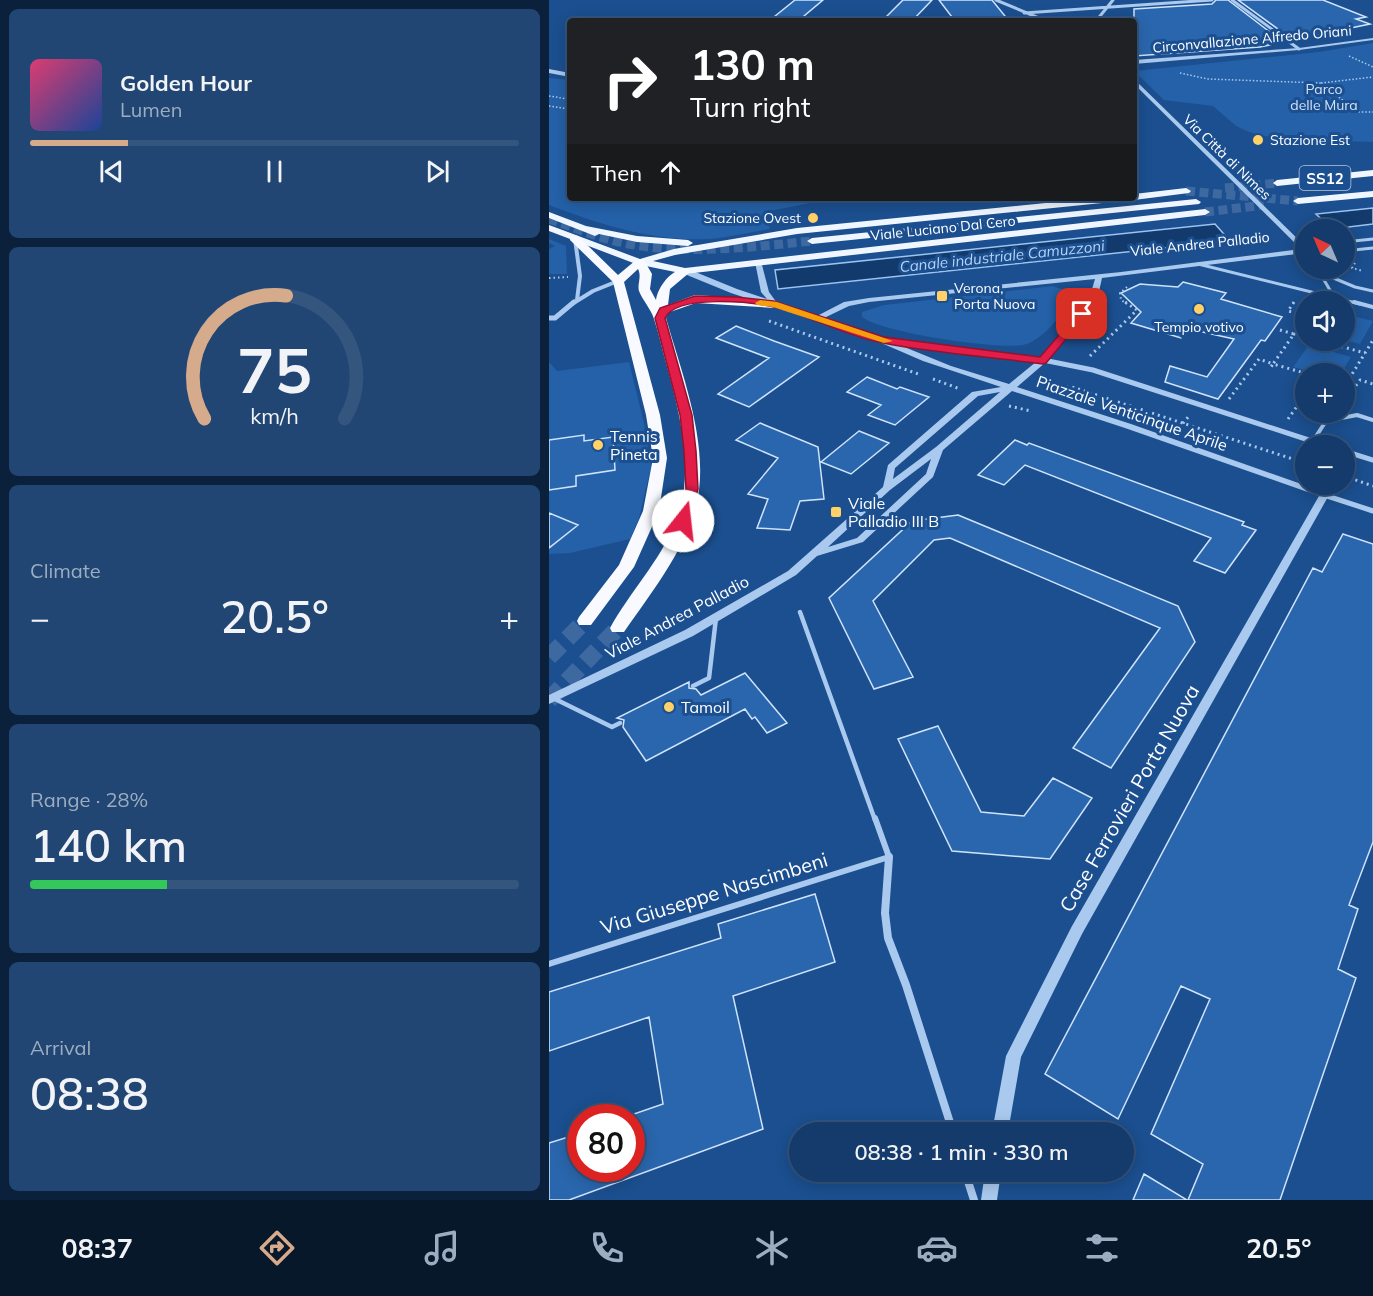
<!DOCTYPE html>
<meta charset="utf-8">
<style>
body{margin:0;font-family:Mulish,sans-serif;background:#214673;color:#f1f3f6;height:100vh;display:flex;flex-direction:column;font-size:22px;white-space:nowrap}
*{box-sizing:border-box;margin:0}
p{font-size:20px;color:#9dadc1}
.icon{flex:none;width:33px;height:33px;fill:none;stroke:currentColor;stroke-width:2;stroke-linecap:round;stroke-linejoin:round}
.map{position:relative;flex:1;overflow:hidden}
.side{display:flex;flex-direction:column;gap:9px;padding:9px;background:#0b203b;width:549px}
.side>*{flex:none}
.banner{position:absolute;left:18px;top:18px;width:570px;height:183px;border-radius:6px;box-shadow:0 3px 15px #0003,0 0 0 2px #33557e;background:#202124;color:#fff;overflow:hidden}
.needle{width:39px;rotate:316deg}
.controls{position:absolute;left:746px;top:219px;display:grid;gap:12px}
.controls a{display:grid;place-items:center;width:60px;height:60px;border-radius:50%;background:#143b6b;box-shadow:0 3px 15px #0003,0 0 0 2px #33557e;font-size:30px}
.speed{position:absolute;left:18px;top:1104px;display:flex;gap:12px;font-size:30px;font-weight:700;text-align:center}
.speed>*{display:grid;place-content:center;width:78px;height:78px;border-radius:50%;background:#143b6b;box-shadow:0 3px 15px #0003,0 0 0 2px #33557e;line-height:1}
.speed .limit{border:9px solid #d22;background:#fff;color:#111}
.pin{position:absolute;display:grid;place-items:center;width:51px;height:51px;color:#fff;margin:-26px;border-radius:12px;box-shadow:0 3px 9px #0006}
.me{position:absolute;width:66px;margin:-33px;rotate:16deg;stroke-linejoin:round;filter:drop-shadow(0 0 4px #0008)}
.turn{display:flex;align-items:center;gap:21px;height:126px;padding:0 24px;font-size:27px}
.turn .icon{width:78px;height:78px;stroke-width:2.5}
.turn b{display:block;font-size:42px;line-height:51px}
.then{display:flex;align-items:center;height:57px;padding:0 24px;background:#0003;gap:12px;font-size:22px}
.big{font-size:45px;font-weight:600;line-height:1.1}
.side .card{flex:1;display:flex;flex-direction:column;justify-content:center;gap:9px;min-width:0;padding:0 21px;border-radius:9px;background:#214673}
.side .dial{align-items:center;gap:0}
.dial svg{height:156px;overflow:visible;fill:none;stroke:#33557e;stroke-width:7;stroke-linecap:round;text-anchor:middle}
.dial text{fill:#f1f3f6;stroke:none}
.song{display:flex;align-items:center;gap:18px}
.cover{width:72px;height:72px;border-radius:9px;background:linear-gradient(135deg,hsl(340 70% 55%),hsl(220 70% 35%))}
.played{height:6px;border-radius:3px;background:linear-gradient(90deg,#d6ab8b 20%,#33557e 20%)}
.keys{display:flex;justify-content:space-around;direction:ltr}
.heat{display:flex;justify-content:space-between;align-items:center;font-size:33px;direction:ltr}
.charge{height:9px;border-radius:4px;background:linear-gradient(90deg,#34c759 28%,#33557e 0)}
.trip{position:absolute;left:240px;top:1122px;width:345px;height:60px;border-radius:30px;background:#143b6b;box-shadow:0 3px 15px #0003,0 0 0 2px #33557e;font-weight:600;line-height:60px;text-align:center}
.menu{display:flex;height:96px;justify-content:space-around;align-items:center;background:#08182b;color:#9dadc1}
.menu .icon{width:42px;height:42px}
.menu .active{color:#d6ab8b}
.menu b{font-size:27px;color:#f1f3f6}
main{display:flex;flex:1;min-height:0}
.map>svg:first-child{display:block}
.green{fill:#2461a8}
.water{fill:#123a6d;stroke:#9cc4f0;stroke-width:1.5}
.building{fill:#2a66ad;stroke:#cfe3fa;stroke-width:1.5}
.lines{fill:none;stroke-linecap:round;stroke-linejoin:round}
.primary-tunnel{stroke:#3d69a0;stroke-width:9;stroke-dasharray:9 4.5;stroke-linecap:butt}
.trunk-tunnel{stroke:#3d69a0;stroke-width:17;stroke-dasharray:17 9;stroke-linecap:butt}
.path-far2{stroke:#a9c9ee;stroke-width:1.5;stroke-dasharray:1.5 2;stroke-linecap:butt}
.path-far1{stroke:#a9c9ee;stroke-width:2;stroke-dasharray:1.5 3;stroke-linecap:butt}
.path{stroke:#a9c9ee;stroke-width:3;stroke-dasharray:2 4;stroke-linecap:butt}
.service-far3{stroke:#a9c9ee;stroke-width:3}
.service-far2{stroke:#a9c9ee;stroke-width:4}
.service-far1{stroke:#a9c9ee;stroke-width:4.5}
.service{stroke:#a9c9ee;stroke-width:6}
.minor-far3{stroke:#a9c9ee;stroke-width:3}
.minor-far2{stroke:#a9c9ee;stroke-width:4}
.minor-far1{stroke:#a9c9ee;stroke-width:5}
.minor{stroke:#a9c9ee;stroke-width:8}
.tertiary{fill:#a9c9ee;fill-rule:evenodd}
.primary{fill:#f0f6ff;fill-rule:evenodd}
.trunk{fill:#f8faff;fill-rule:evenodd}
.route{fill:#e11d48;stroke:#92132f;stroke-width:1.5}
.slow{fill:#f59e0b}
.poi-dot{fill:#ffd166;stroke:#1b4f8f;stroke-width:2}
.labels{text-anchor:middle;dominant-baseline:central;stroke-width:6;stroke-linejoin:round;paint-order:stroke}
.far-street-label{font-size:14px;fill:#fff;stroke:#1b4f8f}
.far-park-label{font-size:14px;fill:#cfe3fa;stroke:#1b4f8f}
.far-poi-label{font-size:14px;fill:#fff;stroke:#1b4f8f;text-anchor:start}
.shield{fill:#1b4f8f;stroke:#bbcadd;stroke-width:1.5}
.shield-label{font-size:15px;font-weight:bold;fill:#fff}
.far-water-label{font-size:15px;font-style:italic;fill:#b5d3f5;stroke:#1b4f8f}
.street-label{font-size:16px;fill:#fff;stroke:#1b4f8f}
.poi-label{font-size:16px;fill:#fff;stroke:#1b4f8f;text-anchor:start}
.near-street-label{font-size:20px;fill:#fff;stroke:#1b4f8f}
</style>
<main>
<section class="side">
<div class="card">
<div class="song"><i class="cover"></i><div><b>Golden Hour</b><p>Lumen</p></div></div>
<div class="played"></div>
<div class="keys"><svg class="icon" aria-label="previous" viewBox="0 0 24 24"><path d="M18 5L8 12l10 7zM5 5v14"/></svg><svg class="icon" aria-label="pause" viewBox="0 0 24 24"><path d="M8 5v14M16 5v14"/></svg><svg class="icon" aria-label="next" viewBox="0 0 24 24"><path d="M6 5l10 7-10 7zM19 5v14"/></svg></div>
</div>
<div class="card dial"><svg viewBox="0 0 100 80">
<path d="M14 69A42 42 0 1 1 86 69"/>
<path d="M14 69A42 42 0 0 1 56 6" stroke="#d6ab8b"/>
<text x="50" y="56" font-size="32" font-weight="700">75</text>
<text x="50" y="72" font-size="11">km/h</text>
</svg></div>
<div class="card"><p>Climate</p>
<div class="heat"><a>−</a><b class="big">20.5°</b><a>+</a></div>
</div>
<div class="card"><p>Range · 28%</p><b class="big">140 km</b><div class="charge"></div></div>
<div class="card"><p>Arrival</p><b class="big">08:38</b></div>
</section>
<div class="map">
<svg width="824" height="1200" viewBox="0 0 824 1200">
<rect width="100%" height="100%" fill="#1b4f8f"/>
<path class="green" d="M824,43V142L728,139L700,132L687,126L664,106L615,100L585,71L770,52Z
M0,78L21,80V198H288L215,212L221,229C201,232 182,237 162,239C104,242 53,225 0,205Z
M0,239L17,246L18,274H0V249L6,246L0,243Z
M504,286L520,292C520,310 495,338 478,344C458,352 322,331 313,316V312L335,305Z
M795,314L824,321L811,344L795,340Z
M760,345L802,357L792,373H766L744,367Z
M0,362L8,371L80,362L95,423L102,467L90,518L81,539L21,553L0,554Z"/>
<path class="water" d="M824,208V224L783,229L767,214Z
M666,224L681,241L229,289L226,270Z"/>
<path class="building" d="M246,0H274L249,21H220Z
M354,0H383L363,21H333Z
M390,0H443L460,21H406Z
M667,0H679L734,42L711,47L585,56V9L663,4Z
M689,0H774L817,17L807,19L821,24L744,40Z
M634,282L677,293L672,299L733,317L716,341L712,340L669,399L616,382L621,366L658,377L685,339L640,329L632,338L582,323L592,312L572,293L591,284L629,287Z
M187,326L225,341L270,357L200,407L169,394L220,358L167,338Z
M318,377L348,389L351,387L380,397L346,425L319,415L332,405L298,392Z
M211,423L269,447L275,499L251,501L241,530L208,528L219,499L199,494L229,458L187,440Z
M310,431L340,443L302,474L272,462Z
M35,435V441L64,437L66,470L27,476V486L0,490V440Z
M466,440L478,445L480,443L695,522L693,525L707,530L676,573L645,561L662,538L476,465L455,485L429,475Z
M0,513L29,525L0,548Z
M409,515L629,606L646,642L562,768L524,748L611,628L401,538L385,540L324,601L364,677L325,689L280,598L363,521Z
M794,534L824,544V842L800,905L809,909L789,969L807,978L731,1200H639L654,1164L602,1134L661,999L632,986L569,1119L496,1074L764,568L773,572Z
M196,673L238,723L218,733L206,717L203,719L196,709L97,761L74,727L75,720L68,718L140,682V688L147,689L152,695Z
M389,726L432,812L475,816L504,778L543,798L501,859L403,851L349,739Z
M266,894L286,962L184,996L214,1129L20,1200H0V1143L32,1133V1168H82V1115L114,1104L100,1017L0,1051V992L172,938L169,924Z
M595,1174L638,1200H584Z"/>
<g class="lines">
<path class="primary-tunnel" d="M676,188L728,183
M637,191L749,201
M656,212L715,205
M0,219C26,228 52,239 79,244C140,255 202,247 263,241"/>
<path class="trunk-tunnel" d="M0,657L36,621
M0,700L69,628"/>
<path class="path-far2" d="M800,56L824,67
M631,73L659,79L772,83L809,112H824
M772,83L824,77
M0,96L19,99
M0,106L21,109"/>
<path class="path-far1" d="M806,263L803,268L814,271
M0,278L19,277
M578,287L571,293L572,300L578,304
M744,304L746,301"/>
<path class="path" d="M745,302L739,311L756,315
M756,319L745,334L756,337
M220,321L369,374
M731,330L745,334L724,364L759,374
M769,340L816,353
M541,356L588,310L576,302
M384,379L411,389
M796,384L806,387L811,380L824,384
M797,384L824,340
M513,391L520,386L756,463
M680,399L710,359L724,364L722,367
M460,406L482,411
M739,419L756,395
M630,428L640,416
M795,476L824,486"/>
<path class="service-far3" d="M795,242L824,239
M795,251L824,248
M649,264L811,304
M768,268L785,297
M770,272L806,287L824,291"/>
<path class="service-far2" d="M805,302L824,307
M764,441L777,421L808,415L824,420"/>
<path class="service-far1" d="M251,612L326,820
M144,686L160,678L167,618
M4,698L63,727L71,723"/>
<path class="service" d="M0,964L340,857L326,818"/>
<path class="minor-far3" d="M447,0L497,21
M683,0L750,49
M475,13L663,0
M547,21L564,0"/>
<path class="minor-far2" d="M26,239L31,276L28,300
M23,304L44,291L69,281"/>
<path class="minor-far1" d="M0,318H6L25,302
M494,360L544,370L778,446
M795,451L824,460
M775,495L824,511"/>
<path class="minor" d="M340,857L336,913L339,938L357,985L404,1132
M416,1172L425,1200"/>
<path class="tertiary" d="M824,38V40L750,50L585,64V60L750,48Z
M0,69L21,73V77L0,73Z
M585,79L756,246V253L553,278L549,296L536,316L497,362L468,387L582,424L778,493L780,495L533,934L472,1057L459,1132H443L457,1056L523,926L770,496L576,428L463,391L394,450L384,477L314,542L268,556L247,575L144,636L0,704V695L136,630L239,571L334,487L339,465L423,392L452,387L374,361L330,342L182,293L133,273V269H139L188,289L218,299L212,292L206,262L212,261L220,292L228,303L268,316L295,302L320,298L572,272L752,249L585,84ZM546,279L541,296L530,313L492,357L343,339L340,340L275,318L300,306L320,302ZM348,344L487,362L460,384L402,366ZM451,392L387,447L344,479L346,468L429,396ZM382,459L377,474L308,538L279,547L341,490Z
M436,1172H452L448,1200H432Z"/>
<path class="primary" d="M824,170V176L728,186L724,183L728,180Z
M637,188L642,191L640,193L585,200L581,198H585V194Z
M824,191V197L749,204L744,201L749,198Z
M546,198H578L573,201L248,234L126,255L104,261L136,268L656,209L661,212L656,215L136,274L87,264L0,231V225L91,259L125,249L248,228Z
M647,199L652,202L650,204L263,244L258,241L263,238Z
M0,212L37,226L88,236L139,240L144,243L139,246L88,242L50,234L46,236L0,218Z"/>
<path class="trunk" d="M25,235L29,236L69,275L87,260H95L103,274L101,289L107,300C109,286 124,266 140,269V273L121,289L119,305L146,295L225,300L231,304L225,308L147,303L118,313L117,318C133,374 162,448 147,506C135,552 102,593 75,632H63L61,628C81,592 110,562 126,524C147,473 131,415 117,363C113,349 110,334 105,319C102,309 94,301 90,291C88,284 93,277 89,269L75,282L111,415L118,458L110,511L85,567L42,625H30L28,621L30,617L70,565L94,511L104,458L97,415L64,282L21,240V236Z"/>
</g>
<path class="route" d="M146,296L187,297L225,301L335,337L491,357L530,312L538,314L497,363L494,364C441,357 386,353 334,343C296,336 262,316 225,307C202,302 128,294 116,318L143,415L147,451L149,489L140,521L134,525L127,521L137,489L135,451L131,415L106,318L111,308Z"/>
<path class="slow" d="M211,300L228,302L344,341L335,343L224,307L208,305L206,303Z"/>
<g class="poi-dot">
<circle cx="709" cy="140" r="6"/>
<circle cx="264" cy="218" r="6"/>
<rect x="387" y="290" width="12" height="12" rx="3"/>
<circle cx="650" cy="309" r="6"/>
<circle cx="49" cy="445" r="6"/>
<rect x="281" y="506" width="12" height="12" rx="3"/>
<circle cx="120" cy="707" r="6"/>
</g>
<g class="labels">
<g class="far-street-label">
<text transform="translate(703 39) rotate(-5)">Circonvallazione Alfredo Oriani</text>
<text transform="translate(678 157) rotate(44)">Via Città di Nimes</text>
<text transform="translate(394 228) rotate(-6)">Viale Luciano Dal Cero</text>
<text transform="translate(651 244) rotate(-6)">Viale Andrea Palladio</text>
</g>
<g class="far-park-label">
<text x="775" y="89">Parco<tspan x="775" dy="16">delle Mura</tspan></text>
</g>
<g class="far-poi-label">
<text x="721" y="140">Stazione Est</text>
<text x="252" y="218" text-anchor="end">Stazione Ovest</text>
<text x="405" y="288">Verona,<tspan x="405" dy="16">Porta Nuova</tspan></text>
<text x="650" y="327" text-anchor="middle">Tempio votivo</text>
</g>
<rect class="shield" x="750.5" y="166" width="51" height="24" rx="4.5"/>
<g class="shield-label">
<text x="776" y="178">SS12</text>
</g>
<g class="far-water-label">
<text transform="translate(453 256) rotate(-6)">Canale industriale Camuzzoni</text>
</g>
<g class="street-label">
<text transform="translate(583 413) rotate(19)">Piazzale Venticinque Aprile</text>
<text transform="translate(128 617) rotate(-28)">Viale Andrea Palladio</text>
</g>
<g class="poi-label">
<text x="61" y="436">Tennis<tspan x="61" dy="18">Pineta</tspan></text>
<text x="299" y="503">Viale<tspan x="299" dy="18">Palladio III B</tspan></text>
<text x="132" y="707">Tamoil</text>
</g>
<g class="near-street-label">
<text transform="translate(580 798) rotate(-60)">Case Ferrovieri Porta Nuova</text>
<text transform="translate(165 893) rotate(-17)">Via Giuseppe Nascimbeni</text>
</g>
</g>
</svg>
<div class="controls">
<a><svg class="needle" viewBox="-14 -14 28 28"><path d="M0-13l5 13h-10z" fill="#e53935"/><path d="M0 13l5-13h-10z" fill="#9dadc1"/></svg></a>
<a><svg class="icon" aria-label="sound" viewBox="0 0 24 24"><path d="M4 9h4l5-4v14l-5-4H4zM17 9q2 3 0 6"/></svg></a>
<a>+</a>
<a>−</a>
</div>
<div class="speed"><div class="limit">80</div></div>
<div class="pin" style="left:533px;top:314px;background:#d93025"><svg class="icon" aria-label="arrive" viewBox="0 0 24 24"><path d="M6 21V4h12l-3 4 3 4H6"/></svg></div>
<svg class="me" style="left:134px;top:521px" viewBox="-20 -20 40 40"><circle r="19" fill="#fff"/><path d="M0-13L10 11 0 6-10 11z" fill="#e11d48"/></svg>
<div class="trip">08:38 · 1 min · 330 m</div>
<div class="banner">
<div class="turn"><svg class="icon" aria-label="right" viewBox="0 0 24 24"><path d="M7 20v-9h11M14 6l5 5-5 5"/></svg><div><b>130 m</b>Turn right</div></div>
<div class="then">Then<svg class="icon" aria-label="ahead" viewBox="0 0 24 24"><path d="M12 20V5M6 11l6-6 6 6"/></svg></div>
</div>
</div>
</main>
<nav class="menu">
<b>08:37</b>
<svg class="icon active" aria-label="directions" viewBox="0 0 24 24"><path d="M12 3l9 9-9 9-9-9zM9 14v-3h6M13 9l2 2-2 2"/></svg>
<svg class="icon" aria-label="music" viewBox="0 0 24 24"><path d="M9 18V5l10-2v13"/><circle cx="6" cy="18" r="3"/><circle cx="16" cy="16" r="3"/></svg>
<svg class="icon" aria-label="phone" viewBox="0 0 24 24"><path d="M5 4h4l2 5-3 2q2 4 5 5l2-3 5 2v4C11 20 4 13 5 4z"/></svg>
<svg class="icon" aria-label="climate" viewBox="0 0 24 24"><path d="M12 3v18M4 7l16 10M4 17L20 7"/></svg>
<svg class="icon" aria-label="car" viewBox="0 0 24 24"><path d="M5 17H2v-5l4-1 3-4h7l3 4 3 1v5h-3M9 17h6M6 11h13"/><circle cx="7" cy="17" r="2"/><circle cx="17" cy="17" r="2"/></svg>
<svg class="icon" aria-label="filters" viewBox="0 0 24 24"><path d="M4 7h16M4 17h16"/><circle cx="9" cy="7" r="2"/><circle cx="15" cy="17" r="2"/></svg>
<b>20.5°</b>
</nav>
